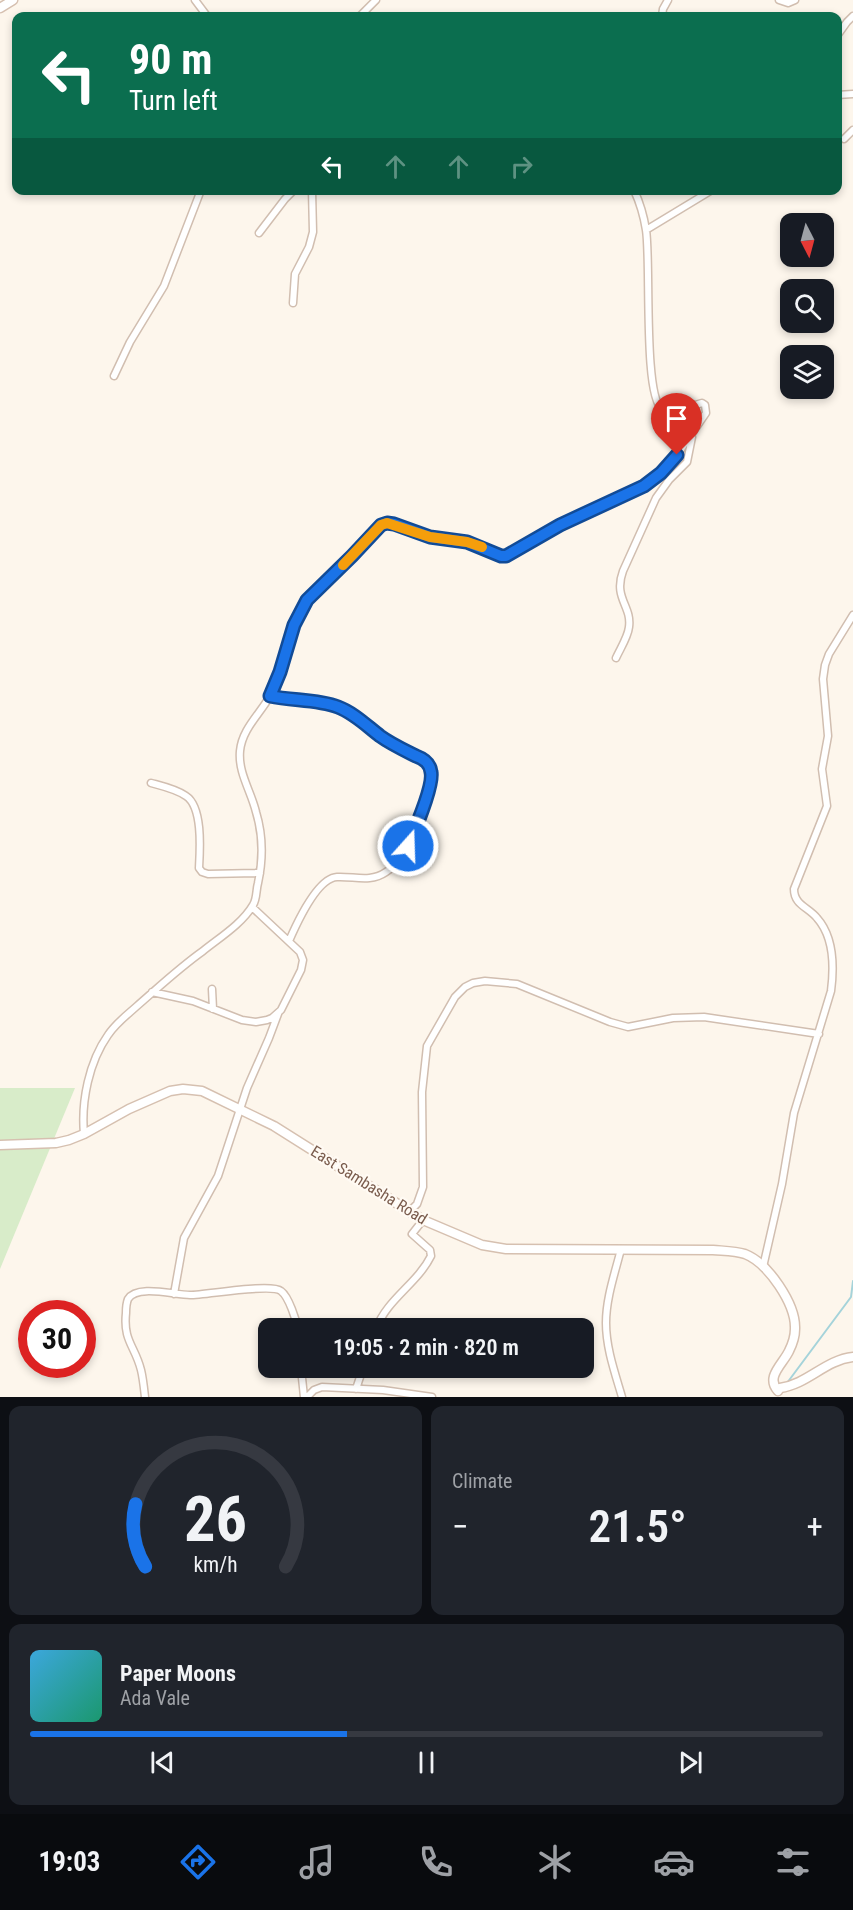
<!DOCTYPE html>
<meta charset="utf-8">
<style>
body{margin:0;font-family:"Roboto Condensed",sans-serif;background:#20242c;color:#f1f3f6;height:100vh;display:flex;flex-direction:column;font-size:22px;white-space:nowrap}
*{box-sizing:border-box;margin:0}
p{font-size:20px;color:#9ea1a6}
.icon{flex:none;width:33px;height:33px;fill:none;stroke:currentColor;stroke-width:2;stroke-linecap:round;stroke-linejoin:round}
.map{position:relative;height:1397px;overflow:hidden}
.drawer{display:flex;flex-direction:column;gap:9px;padding:9px;background:#0d0f14;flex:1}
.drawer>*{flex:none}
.hud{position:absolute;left:12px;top:12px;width:830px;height:183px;border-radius:12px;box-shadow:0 3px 9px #0003;background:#0b6e4f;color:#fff;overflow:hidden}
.needle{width:39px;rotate:174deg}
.tools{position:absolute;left:780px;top:213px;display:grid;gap:12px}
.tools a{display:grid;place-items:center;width:54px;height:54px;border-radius:12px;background:#171b24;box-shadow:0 3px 9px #0003;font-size:30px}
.speed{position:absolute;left:18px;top:1300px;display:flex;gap:12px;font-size:30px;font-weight:700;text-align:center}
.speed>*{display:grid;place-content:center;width:78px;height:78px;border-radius:50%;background:#171b24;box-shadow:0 3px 9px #0003;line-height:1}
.speed .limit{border:9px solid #d22;background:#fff;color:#111}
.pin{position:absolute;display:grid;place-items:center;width:51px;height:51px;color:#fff;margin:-62px -26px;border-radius:50% 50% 50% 0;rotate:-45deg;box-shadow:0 0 6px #0007}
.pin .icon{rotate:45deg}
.me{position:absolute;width:66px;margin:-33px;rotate:20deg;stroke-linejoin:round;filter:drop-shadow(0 0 4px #0008)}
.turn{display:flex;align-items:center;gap:21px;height:126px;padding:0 18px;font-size:27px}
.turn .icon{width:78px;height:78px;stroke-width:2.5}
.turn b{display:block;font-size:42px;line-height:51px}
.lanes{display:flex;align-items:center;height:57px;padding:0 18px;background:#0003;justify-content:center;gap:30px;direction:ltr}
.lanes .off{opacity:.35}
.big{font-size:45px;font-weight:600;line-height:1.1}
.drawer .card{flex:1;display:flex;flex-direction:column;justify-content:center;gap:9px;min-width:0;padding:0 21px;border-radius:12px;background:#20242c}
.drawer .dial{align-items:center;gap:0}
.dial svg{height:156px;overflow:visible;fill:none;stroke:#363941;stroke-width:7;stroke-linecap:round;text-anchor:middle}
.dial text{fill:#f1f3f6;stroke:none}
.song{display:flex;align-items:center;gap:18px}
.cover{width:72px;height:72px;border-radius:9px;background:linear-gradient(135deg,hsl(200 70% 55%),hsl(160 70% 35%))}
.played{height:6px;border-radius:3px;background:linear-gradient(90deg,#1a73e8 40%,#363941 40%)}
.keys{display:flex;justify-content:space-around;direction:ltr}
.heat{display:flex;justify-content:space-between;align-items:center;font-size:33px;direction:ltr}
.drawer .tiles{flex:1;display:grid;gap:9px;grid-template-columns:1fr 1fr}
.card:last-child{grid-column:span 2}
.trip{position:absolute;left:258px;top:1318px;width:336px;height:60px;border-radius:12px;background:#171b24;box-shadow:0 3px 9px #0003;font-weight:600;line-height:60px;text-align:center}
.menu{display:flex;height:96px;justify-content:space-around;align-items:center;background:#090b0e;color:#9ea1a6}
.menu .icon{width:42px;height:42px}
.menu .active{color:#1a73e8}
.menu b{font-size:27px;color:#f1f3f6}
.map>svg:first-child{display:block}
.green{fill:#d8ecc9}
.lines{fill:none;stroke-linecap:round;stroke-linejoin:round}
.stream{stroke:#a5d3da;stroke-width:2}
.street-casing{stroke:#d1beb0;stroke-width:9}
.secondary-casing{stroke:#d6c0b0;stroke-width:11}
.street{stroke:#fff;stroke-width:6}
.secondary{stroke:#fff;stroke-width:8}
.route-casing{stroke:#114b97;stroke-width:15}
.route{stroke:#1a73e8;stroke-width:10}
.slow{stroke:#f59e0b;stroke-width:10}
.labels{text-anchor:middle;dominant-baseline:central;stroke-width:4.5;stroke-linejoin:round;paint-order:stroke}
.street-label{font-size:16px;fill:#7a5c4d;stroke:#fffaf3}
</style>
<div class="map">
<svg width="853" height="1397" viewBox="0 0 853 1397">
<rect width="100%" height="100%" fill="#fdf6ec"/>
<path class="green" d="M0,1088H75L0,1269Z"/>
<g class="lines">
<path class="stream" d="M787,1383L851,1297L853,1281"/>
<defs>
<path id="street" d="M195,0L207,16
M779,0L788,3L795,0
M360,16L376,0
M662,16L663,9L668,0
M837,36L847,22L853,16
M837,95L853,94
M844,139L853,130
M646,230L712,190
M259,233L285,199L294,190
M293,303L295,274L309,247L313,232L312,190
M114,376L130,342L164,286L201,190
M616,658C620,649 628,637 629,627C632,606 613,598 623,571L656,498L669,480L687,462L692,437
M270,696L288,700L323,703L339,707L353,715L382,738L422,758L429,764L432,779C423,808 412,855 386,872C370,883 354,876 337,877C317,878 296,925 289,941
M151,783C162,786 176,789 186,796C203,807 200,850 199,868L202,872L208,874L260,873
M212,989L213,1009
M152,992L193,1001L242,1020L256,1022L267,1020L272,1018L281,1010L301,970L303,960L300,952L252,907
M84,1134C81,1101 89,1062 108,1035C116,1023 127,1015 137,1006C159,987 179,968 203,951C219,938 242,924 253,905C257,899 256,890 258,883C263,860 263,835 256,812C251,791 238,773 240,751C242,729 260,714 270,696C284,669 286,637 300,610C309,594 325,584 337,571C353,556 367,541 381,525L387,523L430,537L467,542L501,556H506L560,525L634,492L655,479L677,455L706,413L705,405L702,403C690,406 673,416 662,409C643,396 651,260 646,230C644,217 640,203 634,190
M409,1212L417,1204L423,1187L422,1092L427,1046L455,997L465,987L473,983L485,981L517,984L610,1022L628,1027L673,1018L704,1017L819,1034
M621,1249C615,1273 606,1298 606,1323C606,1348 615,1373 622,1397
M763,1267L782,1184L794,1113L831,991C834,968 834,937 817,918C808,907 794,905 794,889L827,806L822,769L828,736L823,679L825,665L829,654L853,615
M174,1294L184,1238L218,1176L247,1088L269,1038L278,1014
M376,1329C387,1299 417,1284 431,1256L430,1250L412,1234L423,1220
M301,1368L304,1397
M356,1389L363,1368
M145,1397C144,1388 143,1378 141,1370C135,1346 123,1341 126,1313C126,1308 126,1304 128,1299C137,1284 174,1295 190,1295C206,1295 271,1283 281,1291C289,1297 296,1320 298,1329
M307,1397L314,1390L322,1387L383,1390L432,1397"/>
<path id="secondary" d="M0,8L13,0
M0,1145L56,1143L69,1140L84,1134L129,1109L170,1091L183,1089L202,1091L274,1126L423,1220L482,1245L506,1249L713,1250C724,1251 735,1251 745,1254C768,1263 796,1304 795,1329C795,1336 792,1345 789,1351C783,1364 765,1377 778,1391L780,1388C808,1384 825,1360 853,1357"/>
</defs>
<use href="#street" class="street-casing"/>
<use href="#secondary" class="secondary-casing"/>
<use href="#street" class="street"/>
<use href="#secondary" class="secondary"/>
</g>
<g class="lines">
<defs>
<path id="route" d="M408,846C414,832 434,785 431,772C430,763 424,759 416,756C404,750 391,744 380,736C367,726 354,713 338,707C317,699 292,701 270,696L280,672L294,625L307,600L352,556L381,525L387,523L394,524L430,537L467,542L501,556H506L560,525L644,486L661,473L677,455"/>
</defs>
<use href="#route" class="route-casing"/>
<use href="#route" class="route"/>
<path class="slow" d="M343,565L381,525L387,523L430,537L467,542L482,547"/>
</g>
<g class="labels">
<g class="street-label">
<text transform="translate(369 1185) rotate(32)">East Sambasha Road</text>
</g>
</g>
</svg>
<div class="tools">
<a><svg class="needle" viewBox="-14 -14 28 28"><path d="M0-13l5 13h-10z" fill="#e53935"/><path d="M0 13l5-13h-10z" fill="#9ea1a6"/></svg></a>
<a><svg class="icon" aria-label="search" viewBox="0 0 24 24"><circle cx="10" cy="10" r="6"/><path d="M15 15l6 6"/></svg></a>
<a><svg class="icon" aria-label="layers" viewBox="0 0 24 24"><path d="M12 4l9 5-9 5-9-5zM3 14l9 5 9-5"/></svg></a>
</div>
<div class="speed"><div class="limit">30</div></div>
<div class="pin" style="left:677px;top:455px;background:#d93025"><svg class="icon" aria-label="arrive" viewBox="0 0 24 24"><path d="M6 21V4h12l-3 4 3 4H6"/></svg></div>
<svg class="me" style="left:408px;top:846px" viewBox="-20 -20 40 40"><circle r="17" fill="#1a73e8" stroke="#fff" stroke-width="3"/><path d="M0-11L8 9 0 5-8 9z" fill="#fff"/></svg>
<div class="trip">19:05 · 2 min · 820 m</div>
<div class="hud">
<div class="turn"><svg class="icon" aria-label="left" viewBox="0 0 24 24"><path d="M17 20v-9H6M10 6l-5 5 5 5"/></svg><div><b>90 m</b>Turn left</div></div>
<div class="lanes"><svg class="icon" aria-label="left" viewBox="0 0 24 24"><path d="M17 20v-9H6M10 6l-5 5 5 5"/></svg><svg class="icon off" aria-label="ahead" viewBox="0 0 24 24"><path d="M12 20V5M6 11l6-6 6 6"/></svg><svg class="icon off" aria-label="ahead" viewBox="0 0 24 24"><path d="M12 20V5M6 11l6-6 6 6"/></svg><svg class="icon off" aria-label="right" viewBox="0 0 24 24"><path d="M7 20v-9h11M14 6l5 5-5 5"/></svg></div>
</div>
</div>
<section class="drawer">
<div class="tiles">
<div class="card dial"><svg viewBox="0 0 100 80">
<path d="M14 69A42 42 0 1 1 86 69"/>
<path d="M14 69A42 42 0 0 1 9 37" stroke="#1a73e8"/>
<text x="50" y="56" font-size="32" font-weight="700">26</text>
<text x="50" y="72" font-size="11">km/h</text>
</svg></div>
<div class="card"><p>Climate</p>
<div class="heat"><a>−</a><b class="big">21.5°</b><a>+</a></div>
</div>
<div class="card">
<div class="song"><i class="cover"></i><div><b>Paper Moons</b><p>Ada Vale</p></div></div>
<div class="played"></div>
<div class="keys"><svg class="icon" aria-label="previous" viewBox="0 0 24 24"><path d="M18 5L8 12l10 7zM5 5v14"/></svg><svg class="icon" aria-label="pause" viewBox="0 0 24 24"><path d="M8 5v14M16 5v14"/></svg><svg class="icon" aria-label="next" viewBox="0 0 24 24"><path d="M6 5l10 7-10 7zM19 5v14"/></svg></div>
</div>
</div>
</section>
<nav class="menu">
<b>19:03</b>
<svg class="icon active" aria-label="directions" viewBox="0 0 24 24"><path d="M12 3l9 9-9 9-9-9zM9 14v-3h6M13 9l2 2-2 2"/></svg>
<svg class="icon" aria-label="music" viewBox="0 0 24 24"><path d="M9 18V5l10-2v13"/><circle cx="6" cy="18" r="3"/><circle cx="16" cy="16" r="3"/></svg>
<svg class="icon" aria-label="phone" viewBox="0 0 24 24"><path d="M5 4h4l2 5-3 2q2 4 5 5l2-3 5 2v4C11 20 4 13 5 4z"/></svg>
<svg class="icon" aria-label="climate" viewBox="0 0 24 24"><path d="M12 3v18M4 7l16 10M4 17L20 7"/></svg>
<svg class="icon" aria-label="car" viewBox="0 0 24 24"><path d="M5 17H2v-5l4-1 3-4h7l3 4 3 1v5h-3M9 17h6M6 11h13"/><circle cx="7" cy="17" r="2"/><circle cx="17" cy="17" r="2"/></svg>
<svg class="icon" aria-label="filters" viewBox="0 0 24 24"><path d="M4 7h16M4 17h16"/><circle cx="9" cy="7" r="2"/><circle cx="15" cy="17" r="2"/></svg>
</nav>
